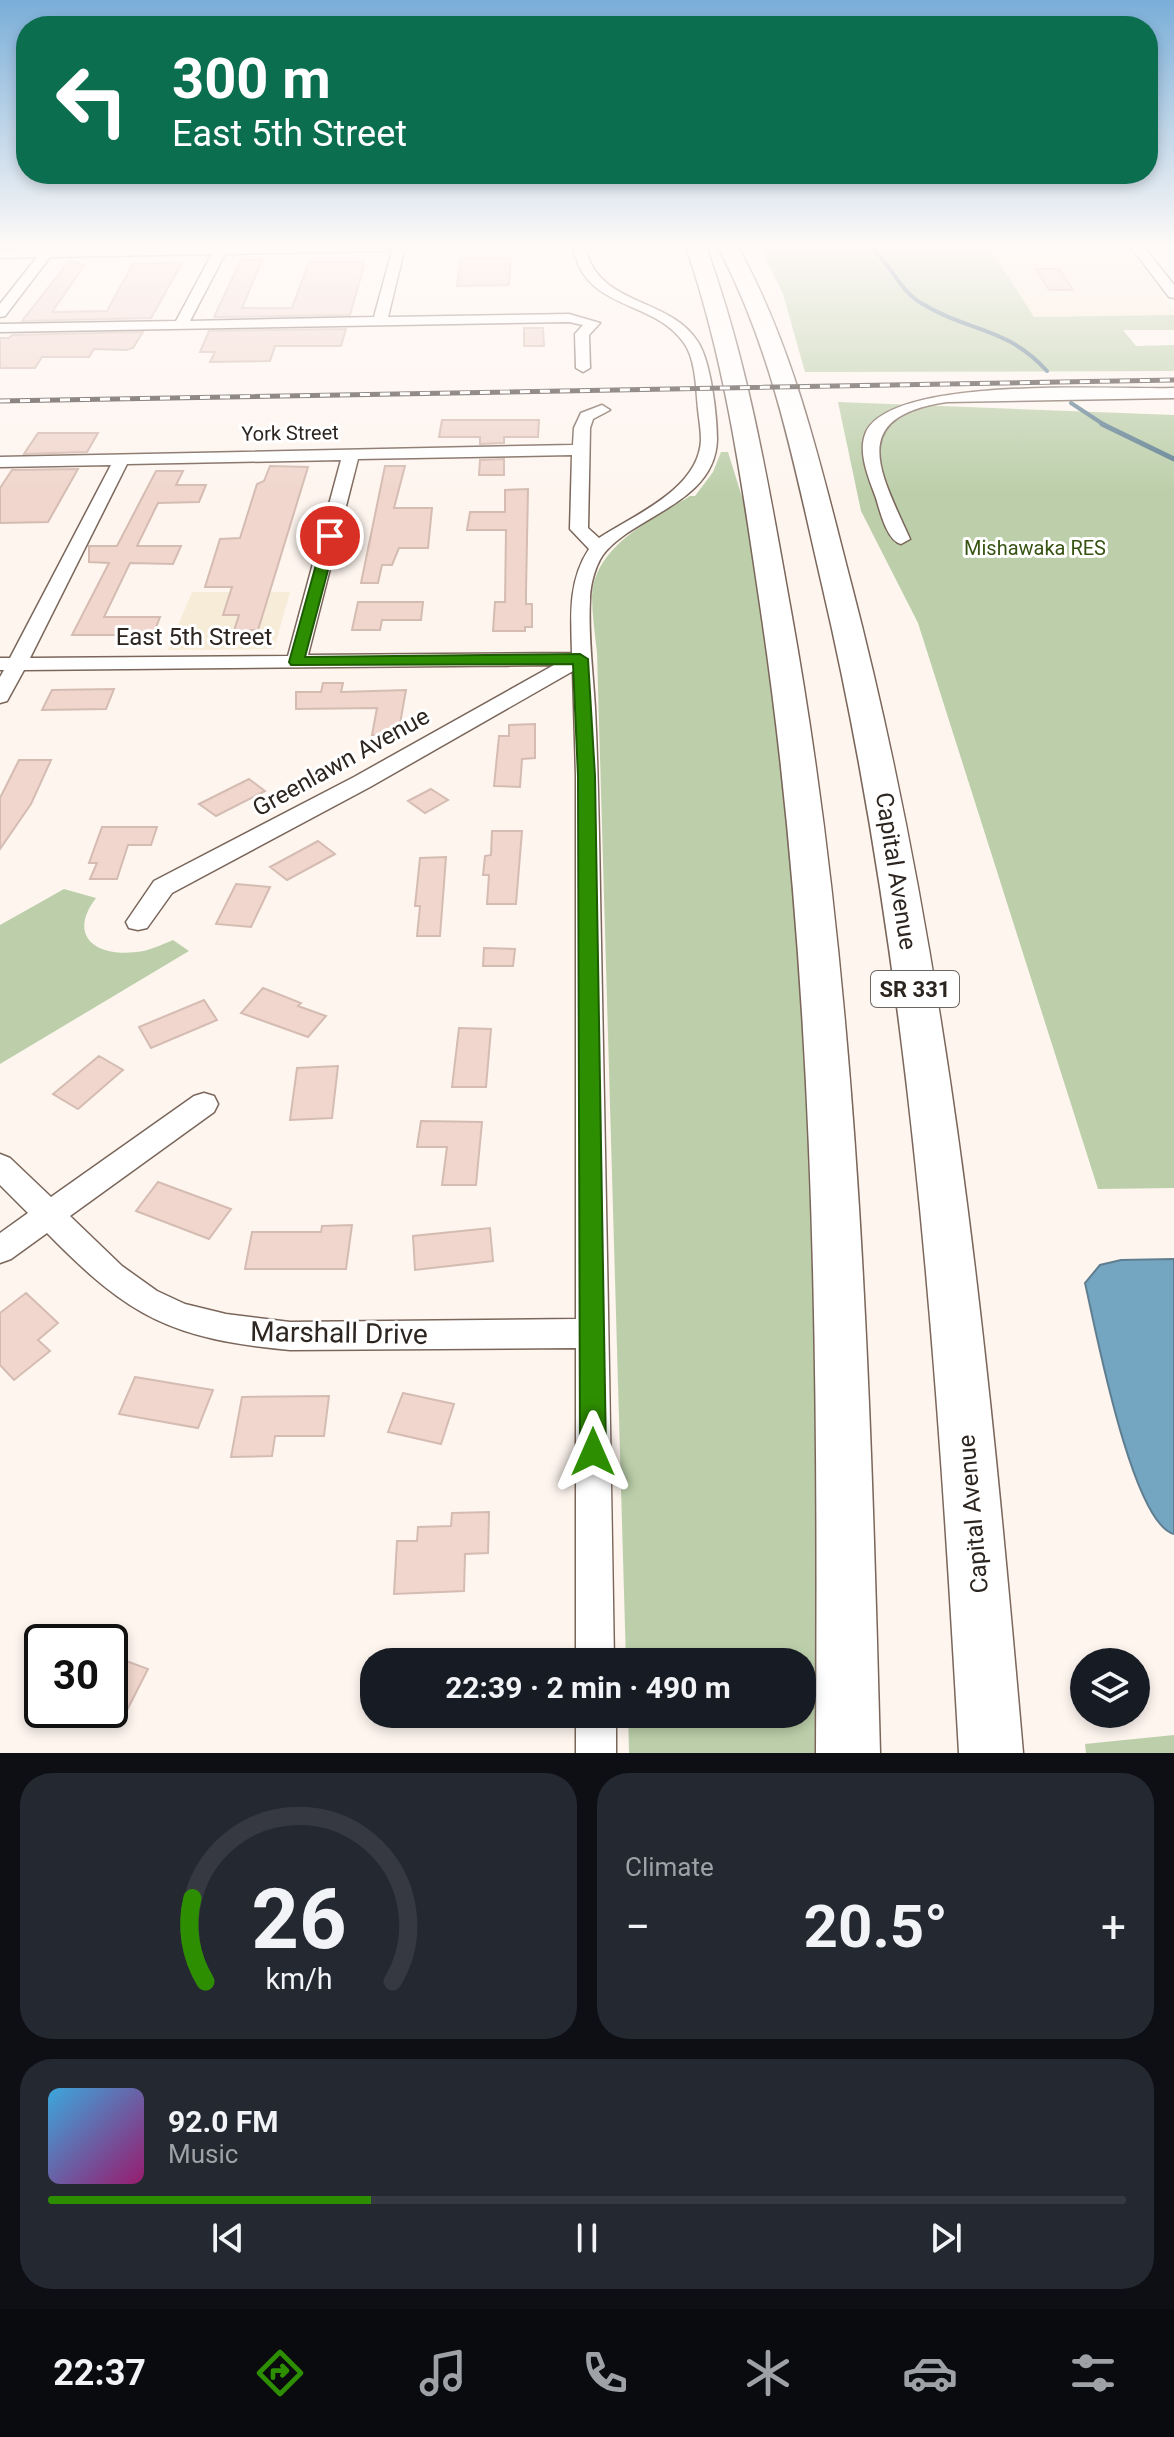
<!DOCTYPE html>
<meta charset="utf-8">
<style>
body{margin:0;font-family:Roboto,sans-serif;background:#242831;color:#f1f3f6;height:100vh;display:flex;flex-direction:column;font-size:30px;white-space:nowrap}
*{box-sizing:border-box;margin:0}
p{font-size:26px;color:#9ea1a6}
.icon{flex:none;width:44px;height:44px;fill:none;stroke:currentColor;stroke-width:2;stroke-linecap:round;stroke-linejoin:round}
.map{position:relative;height:1753px;overflow:hidden}
.panel{display:flex;flex-direction:column;gap:20px;padding:20px;background:#0d0f14;flex:1}
.panel>*{flex:none}
.top-card{position:absolute;left:16px;top:16px;width:1142px;height:168px;border-radius:32px;box-shadow:0 4px 12px #0003;background:#0b6e4f;color:#fff;overflow:hidden}
.controls{position:absolute;left:1070px;top:1648px;display:grid;gap:16px}
.controls a{display:grid;place-items:center;width:80px;height:80px;border-radius:50%;background:#171b24;box-shadow:0 4px 12px #0003;font-size:40px}
.speed{position:absolute;left:24px;top:1624px;display:flex;gap:16px;font-size:40px;font-weight:700;text-align:center}
.speed>*{display:grid;place-content:center;width:104px;height:104px;border-radius:50%;background:#171b24;box-shadow:0 4px 12px #0003;line-height:1}
.speed .limit{border:4px solid #111;border-radius:12px;background:#fff;color:#111}
.pin{position:absolute;display:grid;place-items:center;width:68px;height:68px;color:#fff;margin:-34px;border:4px solid #fff;border-radius:50%;box-shadow:0 2px 8px #0007}
.me{position:absolute;width:88px;margin:-44px;rotate:0deg;stroke-linejoin:round;filter:drop-shadow(0 0 6px #0008)}
.turn{display:flex;align-items:center;gap:28px;height:168px;padding:0 24px;font-size:36px}
.turn .icon{width:104px;height:104px;stroke-width:2.5}
.turn b{display:block;font-size:56px;line-height:68px}
.big{font-size:60px;font-weight:700;line-height:1.1}
.panel .tile{flex:1;display:flex;flex-direction:column;justify-content:center;gap:12px;min-width:0;padding:0 28px;border-radius:32px;background:#242831}
.panel .dial{align-items:center;gap:0}
.dial svg{height:208px;overflow:visible;fill:none;stroke:#363941;stroke-width:7;stroke-linecap:round;text-anchor:middle}
.dial text{fill:#f1f3f6;stroke:none}
.song{display:flex;align-items:center;gap:24px}
.cover{width:96px;height:96px;border-radius:12px;background:linear-gradient(135deg,hsl(200 70% 55%),hsl(320 70% 35%))}
.played{height:8px;border-radius:4px;background:linear-gradient(90deg,#2e8e01 30%,#363941 30%)}
.keys{display:flex;justify-content:space-around;direction:ltr}
.heat{display:flex;justify-content:space-between;align-items:center;font-size:44px;direction:ltr}
.panel .tiles{flex:1;display:grid;gap:20px;grid-template-columns:1fr 1fr}
.tile:last-child{grid-column:span 2}
.trip{position:absolute;left:360px;top:1648px;width:456px;height:80px;border-radius:32px;background:#171b24;box-shadow:0 4px 12px #0003;font-weight:700;line-height:80px;text-align:center}
.dock{display:flex;height:128px;justify-content:space-around;align-items:center;background:#090b0e;color:#9ea1a6}
.dock .icon{width:56px;height:56px}
.dock .on{color:#2e8e01}
.dock b{font-size:36px;color:#f1f3f6}
.map>svg:first-child{display:block}
.commercial{fill:#f6ecd7}
.green{fill:#bccfaa}
.water{fill:#75a6c1;stroke:#5f7f91;stroke-width:2}
.lines{fill:none;stroke-linecap:round;stroke-linejoin:round}
.stream-far1{stroke:#5f7f91;stroke-width:4}
.stream{stroke:#5f7f91;stroke-width:5}
.building{fill:#f0d6cd;stroke:#d5bcb2;stroke-width:2}
.minor-casing{stroke:#7a665a;stroke-width:3}
.trunk-casing{stroke:#7a665a;stroke-width:3}
.minor{fill:#fff;fill-rule:evenodd}
.trunk{fill:#fff;fill-rule:evenodd}
.rail-casing{stroke:#48403a;stroke-width:5}
.rail{stroke:#fff;stroke-width:3;stroke-dasharray:10;stroke-linecap:butt}
.route{fill:#2e8e01;stroke:#1e5c01;stroke-width:2}
.labels{text-anchor:middle;dominant-baseline:central;stroke-width:6;stroke-linejoin:round;paint-order:stroke}
.far-street-label{font-size:20px;fill:#2d2520;stroke:#fff}
.far-park-label{font-size:20px;fill:#375313;stroke:#fff}
.shield{fill:#fff;stroke:#6c6663;stroke-width:2}
.shield-label{font-size:22px;font-weight:bold;fill:#2d2520}
.street-label{font-size:24px;fill:#2d2520;stroke:#fff}
.near-street-label{font-size:28px;fill:#2d2520;stroke:#fff}
</style>
<div class="map">
<svg width="1174" height="1753" viewBox="0 0 1174 1753">
<rect width="100%" height="100%" fill="#fef5ef"/>
<path class="commercial" d="M989,247H1127L1174,310V315L1033,317Z
M192,592H290L274,649L168,650Z"/>
<path class="green" d="M760,247H989L1034,317L1174,315V330H1123L1136,346L1174,345V371L805,372L783,294Z
M838,402L1174,415V1188L1098,1189L918,623L861,511Z
M721,452H728L747,513L779,718L808,1040L818,1485L817,1753H629L628,1714H802V1662H626L597,653C595,634 592,615 592,596C594,545 654,519 690,496H695L713,472Z
M64,889L96,898C67,936 96,957 136,952C149,951 161,945 173,940L189,951L0,1064V925Z
M1174,1735V1753H1086L1085,1744Z"/>
<path class="water" d="M1174,1259V1534C1132,1524 1095,1326 1085,1283L1100,1265L1121,1260Z"/>
<g class="lines">
<path class="stream-far1" d="M871,247C890,263 899,290 921,303C968,332 1006,326 1047,371
M1071,403L1106,426"/>
<path class="stream" d="M1102,424L1174,459"/>
</g>
<path class="building" d="M461,258H511L509,285L457,286Z
M70,260L84,266L52,312L107,311L133,264L182,263L151,318L22,321Z
M241,260H262L242,308H292L309,262H365L350,315L214,317Z
M1036,269H1059L1073,290H1049Z
M524,328H543L544,346H524Z
M346,329L341,346H275L270,361L210,362L215,352H200L209,331Z
M143,332L133,348L126,350L94,349L89,357H42L35,368H0V338H9L12,335Z
M442,420H539L538,437H504V443L480,444V437H439Z
M38,433H98L87,452L24,454Z
M504,459V475H479L480,460Z
M270,466L308,467L258,630L234,631L239,615H223L232,587H205L220,539L240,538L257,484L264,481Z
M385,466H405L394,508H432L428,548H399L392,565H382L378,583H361Z
M78,469L48,522L0,523V488L12,470Z
M156,471H183L176,485H206L199,502L158,503L137,546H181L173,564L130,563L104,617H160L153,635H72L109,563L89,562V546H117Z
M528,489L526,592V604H532V627H525V631H493L495,602H505L506,530H467L470,512H505V490Z
M358,602H423L421,620H382L380,630H352Z
M323,683H343L341,692L406,690L398,735H372L377,708L296,709V692H321Z
M114,689L106,709L42,710L52,690Z
M535,724V758L522,759L520,787L494,786L499,736H509V725Z
M19,760H51L31,804L0,849V798Z
M249,779L265,791L216,816L199,804Z
M431,789L448,800L425,813L408,801Z
M102,827H157L151,845H128L117,879H90L97,863H89Z
M492,831H522L516,904H487L489,875H483L485,856L491,855Z
M318,841L335,854L287,880L270,867Z
M446,857L440,936H417L420,906H415L420,858Z
M236,884L270,887L251,927L216,924Z
M484,948L515,949L513,966H483Z
M263,988L301,1003L298,1006L326,1016L308,1037L241,1013Z
M204,1000L217,1020L151,1048L139,1027Z
M459,1028L491,1029L486,1087H452Z
M99,1056L123,1070L78,1109L53,1094Z
M338,1066L332,1118L290,1120L297,1068Z
M421,1121L482,1122L476,1185H442L447,1147H417Z
M158,1182L231,1209L209,1239L136,1211Z
M352,1225L346,1269H245L252,1232H321L322,1226Z
M490,1228L493,1261L415,1270L413,1236Z
M26,1293L58,1323L38,1340L50,1351L14,1380L0,1365V1313Z
M135,1377L213,1390L198,1428L119,1414Z
M403,1393L454,1404L441,1444L388,1432Z
M329,1396L324,1436H275L272,1456L231,1457L242,1397Z
M489,1512L488,1553L465,1554L464,1591L394,1594L397,1541H417L418,1527L451,1526L452,1513Z
M110,1655L148,1669L123,1718L110,1713Z"/>
<g class="lines">
<defs>
<path id="minor" d="M44,247H392L386,251L225,254L190,321L374,317L393,247H405L388,317L569,314L600,323L589,335L590,368L583,372L576,368L575,334L583,325L569,322L0,332V324L176,321L212,254L50,257L5,316L0,317V304L37,257L0,258V250Z
M573,247H585C598,307 669,296 698,342C711,362 717,416 717,440C715,501 640,514 607,550C596,561 590,585 590,600C588,636 593,672 595,708C598,769 599,831 600,892C605,1149 610,1405 614,1662H576V1348L290,1350C172,1339 130,1318 47,1233L11,1259L0,1263V1233L28,1213L0,1185V1154L10,1158L51,1197L194,1096L204,1093L214,1096L218,1104L214,1112L70,1216L122,1266L157,1291L185,1304L226,1314L290,1322L576,1319V776L573,671L370,787L172,893L147,928L138,930L129,928L126,922L154,881L354,777L554,665L24,670L7,701L0,703V677L4,670H0V658H10L111,465L0,467V457L573,445L574,428L581,413L602,405L610,410L593,419L590,428L588,528L599,538C634,515 699,489 701,440C701,430 699,419 698,409C696,389 696,360 684,343C653,298 585,312 573,247ZM572,455L570,529L589,549C568,581 571,616 572,653L308,655L358,459ZM341,460L288,656L30,658L127,464Z
M1131,247H1144L1174,285V298L1169,297Z
M1174,388V398L947,402C846,417 880,472 910,539L901,544C887,541 880,511 876,498C869,479 857,452 866,432C894,375 1113,390 1174,388Z
M576,1714H616V1753H576Z"/>
<path id="trunk" d="M686,247H706C749,364 769,489 791,611C859,988 870,1371 880,1753H816C818,1369 817,985 760,605C742,484 726,363 686,247Z
M718,247H738C796,352 821,468 851,583C951,966 989,1360 1023,1753H959C937,1361 911,967 822,585C795,469 774,353 718,247Z"/>
</defs>
<use href="#minor" class="minor-casing"/>
<use href="#trunk" class="trunk-casing"/>
<use href="#minor" class="minor"/>
<use href="#trunk" class="trunk"/>
<defs>
<path id="rail" d="M0,401L1174,380"/>
</defs>
<use href="#rail" class="rail-casing"/>
<use href="#rail" class="rail"/>
</g>
<linearGradient id="sky" x2="0" y2="1"><stop stop-color="#7aaed8"/><stop offset="0.5" stop-color="#fffaf8"/><stop offset="1" stop-color="#fffaf8" stop-opacity="0"/></linearGradient>
<rect width="1174" height="493" fill="url(#sky)"/>
<path class="route" d="M330,532L337,536L305,657L580,654L588,659L595,776L606,1452L602,1461L593,1465L584,1461L580,1452L578,776L573,664L291,665L289,662L324,536Z"/>
<g class="labels">
<g class="far-street-label">
<text transform="translate(290 433) rotate(-1)">York Street</text>
</g>
<g class="far-park-label">
<text x="1035" y="548">Mishawaka RES</text>
</g>
<rect class="shield" x="871" y="971" width="88" height="36" rx="6"/>
<g class="shield-label">
<text x="915" y="989">SR 331</text>
</g>
<g class="street-label">
<text x="194" y="637">East 5th Street</text>
<text transform="translate(341 762) rotate(-29)">Greenlawn Avenue</text>
<text transform="translate(896 871) rotate(81)">Capital Avenue</text>
<text transform="translate(973 1514) rotate(-95)">Capital Avenue</text>
</g>
<g class="near-street-label">
<text transform="translate(339 1333) rotate(1)">Marshall Drive</text>
</g>
</g>
</svg>
<div class="controls">
<a><svg class="icon" aria-label="layers" viewBox="0 0 24 24"><path d="M12 4l9 5-9 5-9-5zM3 14l9 5 9-5"/></svg></a>
</div>
<div class="speed"><div class="limit">30</div></div>
<div class="pin" style="left:330px;top:536px;background:#d93025"><svg class="icon" aria-label="arrive" viewBox="0 0 24 24"><path d="M6 21V4h12l-3 4 3 4H6"/></svg></div>
<svg class="me" style="left:593px;top:1452px" viewBox="-20 -20 40 40"><path d="M0-17L14 15 0 8-14 15z" fill="#2e8e01" stroke="#fff" stroke-width="4"/></svg>
<div class="trip">22:39 · 2 min · 490 m</div>
<div class="top-card">
<div class="turn"><svg class="icon" aria-label="left" viewBox="0 0 24 24"><path d="M17 20v-9H6M10 6l-5 5 5 5"/></svg><div><b>300 m</b>East 5th Street</div></div>
</div>
</div>
<section class="panel">
<div class="tiles">
<div class="tile dial"><svg viewBox="0 0 100 80">
<path d="M14 69A42 42 0 1 1 86 69"/>
<path d="M14 69A42 42 0 0 1 9 37" stroke="#2e8e01"/>
<text x="50" y="56" font-size="32" font-weight="700">26</text>
<text x="50" y="72" font-size="11">km/h</text>
</svg></div>
<div class="tile"><p>Climate</p>
<div class="heat"><a>−</a><b class="big">20.5°</b><a>+</a></div>
</div>
<div class="tile">
<div class="song"><i class="cover"></i><div><b>92.0 FM</b><p>Music</p></div></div>
<div class="played"></div>
<div class="keys"><svg class="icon" aria-label="previous" viewBox="0 0 24 24"><path d="M18 5L8 12l10 7zM5 5v14"/></svg><svg class="icon" aria-label="pause" viewBox="0 0 24 24"><path d="M8 5v14M16 5v14"/></svg><svg class="icon" aria-label="next" viewBox="0 0 24 24"><path d="M6 5l10 7-10 7zM19 5v14"/></svg></div>
</div>
</div>
</section>
<nav class="dock">
<b>22:37</b>
<svg class="icon on" aria-label="directions" viewBox="0 0 24 24"><path d="M12 3l9 9-9 9-9-9zM9 14v-3h6M13 9l2 2-2 2"/></svg>
<svg class="icon" aria-label="music" viewBox="0 0 24 24"><path d="M9 18V5l10-2v13"/><circle cx="6" cy="18" r="3"/><circle cx="16" cy="16" r="3"/></svg>
<svg class="icon" aria-label="phone" viewBox="0 0 24 24"><path d="M5 4h4l2 5-3 2q2 4 5 5l2-3 5 2v4C11 20 4 13 5 4z"/></svg>
<svg class="icon" aria-label="climate" viewBox="0 0 24 24"><path d="M12 3v18M4 7l16 10M4 17L20 7"/></svg>
<svg class="icon" aria-label="car" viewBox="0 0 24 24"><path d="M5 17H2v-5l4-1 3-4h7l3 4 3 1v5h-3M9 17h6M6 11h13"/><circle cx="7" cy="17" r="2"/><circle cx="17" cy="17" r="2"/></svg>
<svg class="icon" aria-label="filters" viewBox="0 0 24 24"><path d="M4 7h16M4 17h16"/><circle cx="9" cy="7" r="2"/><circle cx="15" cy="17" r="2"/></svg>
</nav>
